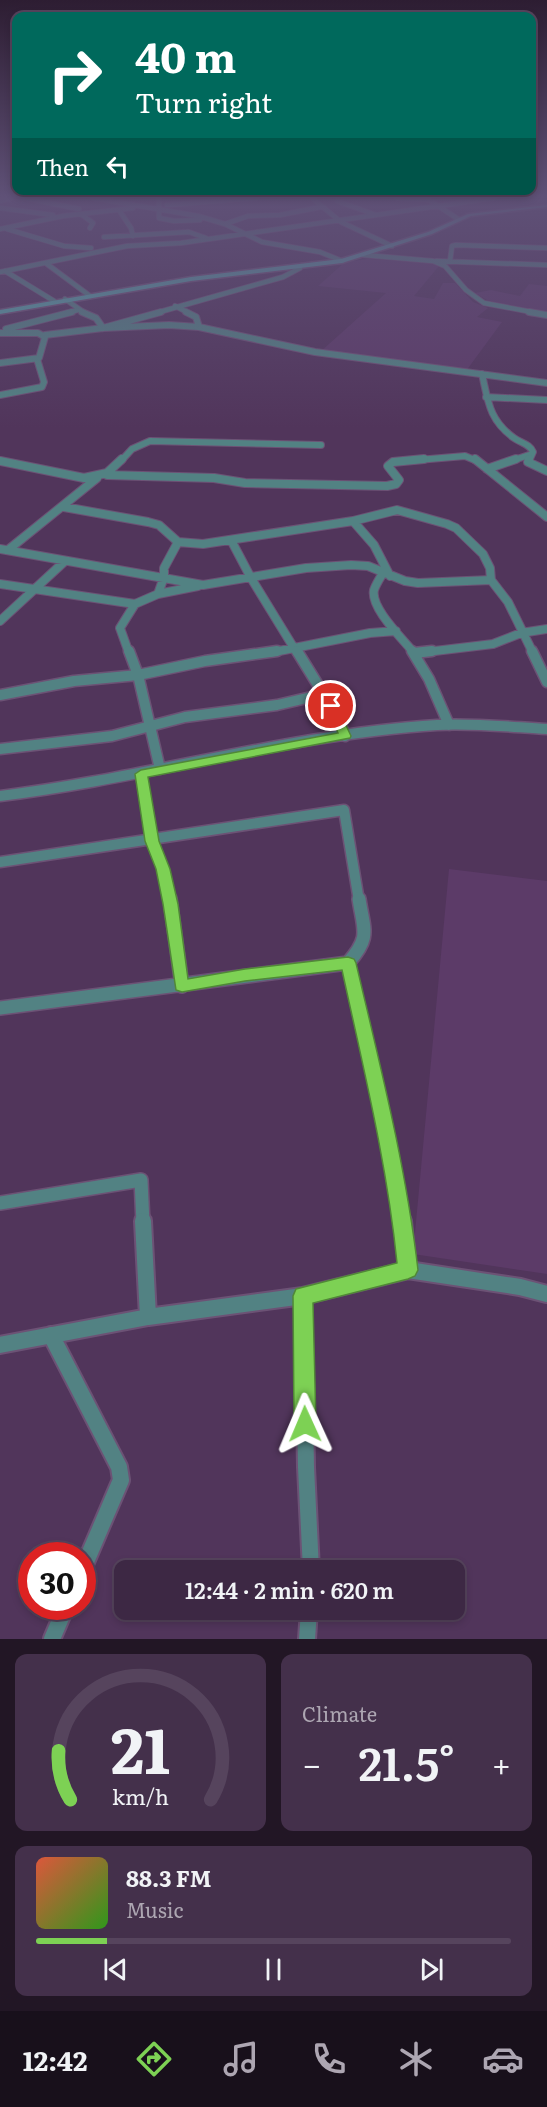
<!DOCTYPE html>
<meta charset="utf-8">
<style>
body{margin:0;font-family:Literata,serif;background:#44304b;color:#f1f3f6;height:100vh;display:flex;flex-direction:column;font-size:22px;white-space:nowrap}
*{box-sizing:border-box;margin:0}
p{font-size:20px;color:#ada6b2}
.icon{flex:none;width:33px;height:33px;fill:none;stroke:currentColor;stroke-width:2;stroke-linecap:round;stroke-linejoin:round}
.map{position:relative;height:1639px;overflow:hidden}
.sheet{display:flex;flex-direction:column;gap:15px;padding:15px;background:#221625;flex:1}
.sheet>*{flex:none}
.guide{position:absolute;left:12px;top:12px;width:524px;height:183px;border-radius:12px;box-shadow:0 3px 9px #0003,0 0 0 2px #56445d;background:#00695c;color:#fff;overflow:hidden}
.speed{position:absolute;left:18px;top:1542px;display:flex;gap:12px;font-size:30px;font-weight:700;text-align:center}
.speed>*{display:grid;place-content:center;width:78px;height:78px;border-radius:50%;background:#3d2844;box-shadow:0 3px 9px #0003,0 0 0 2px #56445d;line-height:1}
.speed .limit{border:9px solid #d22;background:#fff;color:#111}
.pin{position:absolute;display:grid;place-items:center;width:51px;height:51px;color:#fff;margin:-26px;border:3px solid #fff;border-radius:50%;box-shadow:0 2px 6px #0007}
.me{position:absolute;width:66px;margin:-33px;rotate:359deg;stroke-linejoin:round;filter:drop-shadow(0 0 4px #0008)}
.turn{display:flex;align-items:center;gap:21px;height:126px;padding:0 24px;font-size:27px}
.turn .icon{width:78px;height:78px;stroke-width:2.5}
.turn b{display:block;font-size:42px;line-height:51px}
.then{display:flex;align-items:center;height:57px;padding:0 24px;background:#0003;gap:12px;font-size:22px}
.big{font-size:45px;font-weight:600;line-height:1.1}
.sheet .tile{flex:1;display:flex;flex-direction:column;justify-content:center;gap:9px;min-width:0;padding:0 21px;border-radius:12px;background:#44304b}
.sheet .dial{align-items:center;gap:0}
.dial svg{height:156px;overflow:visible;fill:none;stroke:#56445d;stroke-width:7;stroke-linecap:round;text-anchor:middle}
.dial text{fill:#f1f3f6;stroke:none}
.song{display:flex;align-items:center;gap:18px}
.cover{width:72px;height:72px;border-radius:9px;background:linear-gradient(135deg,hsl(10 70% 55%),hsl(110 70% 35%))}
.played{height:6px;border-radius:3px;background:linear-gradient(90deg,#7dd154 15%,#56445d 15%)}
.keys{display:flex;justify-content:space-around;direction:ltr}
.heat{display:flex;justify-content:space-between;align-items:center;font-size:33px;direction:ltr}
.sheet .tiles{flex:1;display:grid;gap:15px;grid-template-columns:1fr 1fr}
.tile:last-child{grid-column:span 2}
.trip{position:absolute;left:114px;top:1560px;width:351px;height:60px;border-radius:12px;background:#3d2844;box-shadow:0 3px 9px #0003,0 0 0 2px #56445d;font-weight:600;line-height:60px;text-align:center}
.tabs{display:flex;height:96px;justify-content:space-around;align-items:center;background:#18101b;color:#ada6b2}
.tabs .icon{width:42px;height:42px}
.tabs .selected{color:#7dd154}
.tabs b{font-size:27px;color:#f1f3f6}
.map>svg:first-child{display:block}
.built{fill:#5c3b68}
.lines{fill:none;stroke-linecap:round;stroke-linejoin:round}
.street-far5-casing{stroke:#6c5275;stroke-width:6}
.street-far4-casing{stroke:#6c5275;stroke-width:8}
.street-far3-casing{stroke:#6c5275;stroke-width:10}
.street-far2-casing{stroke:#6c5275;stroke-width:13}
.street-far1-casing{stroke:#6c5275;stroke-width:16}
.street-casing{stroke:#6c5275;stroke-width:20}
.secondary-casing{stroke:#6c5275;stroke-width:3}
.street-far5{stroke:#528283;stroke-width:4.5}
.street-far4{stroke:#528283;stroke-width:6}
.street-far3{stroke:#528283;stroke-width:8}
.street-far2{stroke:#528283;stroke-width:10}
.street-far1{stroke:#528283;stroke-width:13}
.street{stroke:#528283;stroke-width:16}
.secondary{fill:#55a5a6;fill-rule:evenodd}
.route{fill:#7dd154;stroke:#518837;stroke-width:1.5}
</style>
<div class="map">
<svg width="547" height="1639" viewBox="0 0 547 1639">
<rect width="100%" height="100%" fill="#51355b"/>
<path class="built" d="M368,259L435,263L439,266L414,296L434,299L443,283H455L473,302L488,308L477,317L502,322L466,371L320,352L386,293L318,286L345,262Z
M529,284L547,286V314L508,307L487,300L475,293L491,290L520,296Z
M449,869L547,881V1274L413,1254Z"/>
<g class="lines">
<defs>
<path id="street-far5" d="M25,198L79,209
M93,198L198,216L225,224L262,242L320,252L342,261
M159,198V218L174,221L200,220
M312,198L341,222L392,246
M397,198L429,200
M426,198L458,219
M0,201L11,198
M337,201L376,215
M167,205L256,198
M0,208L53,215
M119,210L131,228L133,236
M81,214L93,223L90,228
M225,224L248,216L280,215L321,207
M0,229L63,216L133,208
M7,229L64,246L91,248
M104,237L189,232L206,238
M364,255L433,261L445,266L466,290L484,303L537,313
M436,261L547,265
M450,261L452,246L456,245L547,248
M47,264L90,296
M5,271L54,301
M0,272L127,246L181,243L494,198
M65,299L85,313
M175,306L189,313
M66,313L78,310
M156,313L283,277L300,268"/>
<path id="street-far4" d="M82,312L96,318L103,328
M186,312L196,317L199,327
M529,312L547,315
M103,328L169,325L199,327L315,352L547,383
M6,329L72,312
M0,333H38L45,337L39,358L0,363
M45,335L103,328L161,312
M482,374C488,401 489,420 514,438C521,443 530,444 533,452L529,461
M0,395L42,387L44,382L37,359
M486,397L547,400
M121,461L132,449L150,441L321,445
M406,461L465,456L477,461
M511,461L529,455"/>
<path id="street-far3" d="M475,459L547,517
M529,459L528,462L547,471
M0,461L84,478L107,473L122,459
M487,469L516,459
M107,475L214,478L245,483L387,486L396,484L399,480L388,466L393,462L424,459
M64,507L148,522L159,525L178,542L203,544L353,521L397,510L447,524L456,528L483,554L490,568L491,580L508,602L533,653
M353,521L374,545L390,576
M231,540L251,578L297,653
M0,549L203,585L306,568L351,565L368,566L405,581L418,583L491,580
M8,550L97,478
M383,573C380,578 376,584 374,590C370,608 403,639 414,653
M0,584L135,604L158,594L164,577V568L178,542
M158,594L198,586
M0,621L65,561
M129,653L120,628L135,604
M269,653L370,633L396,631
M418,653L493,644L521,633L547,629"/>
<path id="street-far2" d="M129,651L138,675L160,769
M297,651L339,719L345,736
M412,651L429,679L449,725
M532,651L547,682
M414,653L432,651
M0,695L74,681L138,675L205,661L277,651
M0,749L112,736L185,717L277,705L324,694
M141,774L152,841L163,869L170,901
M0,796C146,778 291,734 437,725C474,723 511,727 547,729
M0,862L344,810L359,901"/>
<path id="street-far1" d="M170,899L182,986
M348,963L387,1134L403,1223
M0,1008L348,963C371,937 364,931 359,899
M0,1203L141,1180L143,1223"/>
<path id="street" d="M143,1221L148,1317
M403,1221L408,1270
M303,1296L306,1467L311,1570
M51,1335L119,1467L121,1480L82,1571
M0,1345L148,1317L303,1296L408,1270L520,1287L547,1294
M52,1639L66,1606
M307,1639L309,1610"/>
<path id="secondary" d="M547,205V207L471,216L432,234L342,263L191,281L0,314V310L191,277L341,259L428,232L468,214Z"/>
</defs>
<use href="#street-far5" class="street-far5-casing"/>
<use href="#street-far4" class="street-far4-casing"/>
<use href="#street-far3" class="street-far3-casing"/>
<use href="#street-far2" class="street-far2-casing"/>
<use href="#street-far1" class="street-far1-casing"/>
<use href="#street" class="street-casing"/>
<use href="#secondary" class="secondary-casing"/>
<use href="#street-far5" class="street-far5"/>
<use href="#street-far4" class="street-far4"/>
<use href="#street-far3" class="street-far3"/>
<use href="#street-far2" class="street-far2"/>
<use href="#street-far1" class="street-far1"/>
<use href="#street" class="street"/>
<use href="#secondary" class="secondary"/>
</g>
<linearGradient id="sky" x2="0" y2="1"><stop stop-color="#2d1d32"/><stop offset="0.46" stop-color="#5f5177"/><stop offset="1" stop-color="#5f5177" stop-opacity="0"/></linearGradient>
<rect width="547" height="428" fill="url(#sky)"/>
<path class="route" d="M331,703L337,706L351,736L350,738L148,777L159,841L170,869L178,904L188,979L245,969L348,957L354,959L356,963C380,1065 406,1166 418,1270L415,1276L408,1279L313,1303L316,1424L313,1432L305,1435L297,1432L294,1424L293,1296L296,1289L397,1263C387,1163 363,1067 342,970L245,981L182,992L176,990L163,904L156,869L145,841L135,774L141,770L338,733L325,706Z"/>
</svg>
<div class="speed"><div class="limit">30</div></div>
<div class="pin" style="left:331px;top:706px;background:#d93025"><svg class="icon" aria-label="arrive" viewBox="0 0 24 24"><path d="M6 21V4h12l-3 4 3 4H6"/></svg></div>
<svg class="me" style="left:305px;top:1424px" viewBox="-20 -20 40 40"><path d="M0-17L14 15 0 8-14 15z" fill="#7dd154" stroke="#fff" stroke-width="4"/></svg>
<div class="trip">12:44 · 2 min · 620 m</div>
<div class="guide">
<div class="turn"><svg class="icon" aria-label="right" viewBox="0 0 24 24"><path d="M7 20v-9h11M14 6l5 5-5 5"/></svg><div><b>40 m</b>Turn right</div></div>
<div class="then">Then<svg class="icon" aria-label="left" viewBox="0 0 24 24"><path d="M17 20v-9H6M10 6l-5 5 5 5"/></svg></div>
</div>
</div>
<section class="sheet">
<div class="tiles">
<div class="tile dial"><svg viewBox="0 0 100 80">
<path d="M14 69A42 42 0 1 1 86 69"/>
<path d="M14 69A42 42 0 0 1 8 44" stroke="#7dd154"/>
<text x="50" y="56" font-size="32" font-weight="700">21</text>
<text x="50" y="72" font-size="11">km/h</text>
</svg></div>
<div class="tile"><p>Climate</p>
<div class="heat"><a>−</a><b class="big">21.5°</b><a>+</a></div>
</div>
<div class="tile">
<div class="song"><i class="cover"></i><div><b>88.3 FM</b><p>Music</p></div></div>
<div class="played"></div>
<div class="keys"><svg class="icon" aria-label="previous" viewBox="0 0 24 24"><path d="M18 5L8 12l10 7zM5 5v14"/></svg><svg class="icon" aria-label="pause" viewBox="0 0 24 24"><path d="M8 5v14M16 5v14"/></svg><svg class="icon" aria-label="next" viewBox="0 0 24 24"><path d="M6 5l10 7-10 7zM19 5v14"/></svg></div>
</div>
</div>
</section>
<nav class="tabs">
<b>12:42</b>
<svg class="icon selected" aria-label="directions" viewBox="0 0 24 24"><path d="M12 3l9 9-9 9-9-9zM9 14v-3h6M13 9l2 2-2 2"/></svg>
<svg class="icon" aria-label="music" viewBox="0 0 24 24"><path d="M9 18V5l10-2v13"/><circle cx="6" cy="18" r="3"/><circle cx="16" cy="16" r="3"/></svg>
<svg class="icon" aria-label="phone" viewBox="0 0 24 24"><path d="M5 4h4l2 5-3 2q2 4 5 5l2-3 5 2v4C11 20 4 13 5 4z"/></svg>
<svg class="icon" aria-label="climate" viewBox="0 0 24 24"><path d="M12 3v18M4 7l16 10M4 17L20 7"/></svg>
<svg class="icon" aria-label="car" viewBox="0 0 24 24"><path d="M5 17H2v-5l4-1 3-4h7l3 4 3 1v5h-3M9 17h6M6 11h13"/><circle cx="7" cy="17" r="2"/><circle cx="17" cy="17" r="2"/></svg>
</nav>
